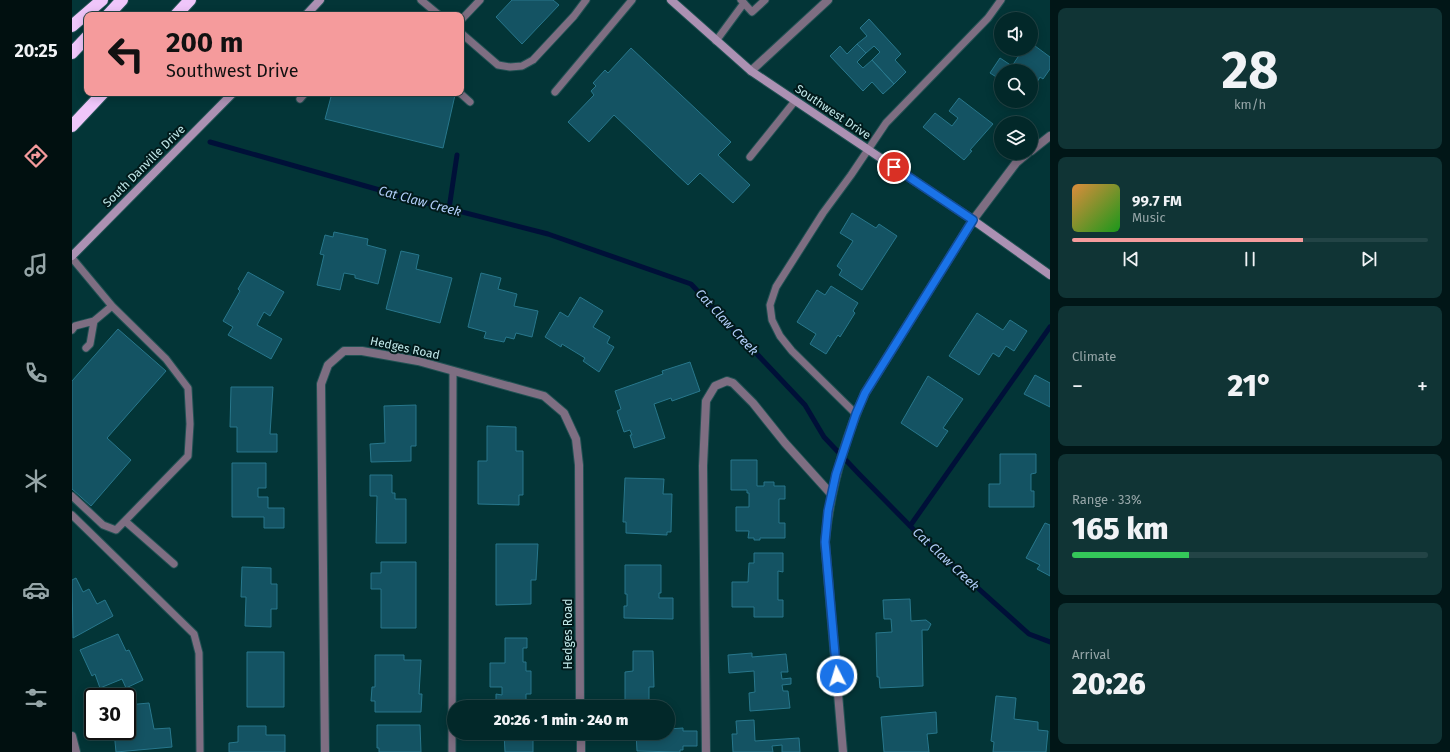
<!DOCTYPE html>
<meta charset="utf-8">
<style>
body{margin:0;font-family:"Fira Sans",sans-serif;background:#103435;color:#f1f3f6;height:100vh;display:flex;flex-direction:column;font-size:15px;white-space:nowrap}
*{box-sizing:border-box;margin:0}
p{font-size:13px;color:#96a6a8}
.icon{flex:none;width:22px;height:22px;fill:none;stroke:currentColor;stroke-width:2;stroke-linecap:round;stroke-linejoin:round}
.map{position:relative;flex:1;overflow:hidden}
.panel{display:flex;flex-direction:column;gap:8px;padding:8px;background:#011617;width:400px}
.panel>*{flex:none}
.banner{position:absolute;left:12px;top:12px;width:380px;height:84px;border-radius:8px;box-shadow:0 2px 10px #0003,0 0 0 1px #234446;background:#f59b9c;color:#111;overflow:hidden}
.fabs{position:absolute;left:922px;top:12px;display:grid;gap:8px}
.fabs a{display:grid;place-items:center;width:44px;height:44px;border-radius:50%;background:#022829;box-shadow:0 2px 10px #0003,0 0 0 1px #234446;font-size:20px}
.speed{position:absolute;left:12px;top:688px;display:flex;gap:8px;font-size:20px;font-weight:700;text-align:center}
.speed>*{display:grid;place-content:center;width:52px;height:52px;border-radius:50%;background:#022829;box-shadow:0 2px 10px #0003,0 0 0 1px #234446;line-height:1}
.speed .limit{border:2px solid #111;border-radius:6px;background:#fff;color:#111}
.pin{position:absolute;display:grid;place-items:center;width:34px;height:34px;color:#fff;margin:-17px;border:2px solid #fff;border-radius:50%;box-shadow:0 1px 4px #0007}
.me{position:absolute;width:44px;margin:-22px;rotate:355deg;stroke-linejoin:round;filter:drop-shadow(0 0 3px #0008)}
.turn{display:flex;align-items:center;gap:14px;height:84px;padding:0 16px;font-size:18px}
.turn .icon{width:52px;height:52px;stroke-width:2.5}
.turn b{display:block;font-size:28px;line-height:34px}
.big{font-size:30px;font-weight:800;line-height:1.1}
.panel .card{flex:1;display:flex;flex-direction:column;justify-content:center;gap:6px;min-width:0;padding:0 14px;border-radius:8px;background:#103435}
.panel .dial{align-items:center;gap:0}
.dial b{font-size:52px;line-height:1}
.song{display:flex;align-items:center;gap:12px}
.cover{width:48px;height:48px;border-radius:6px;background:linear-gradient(135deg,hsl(30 70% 55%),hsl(120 70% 35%))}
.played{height:4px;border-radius:2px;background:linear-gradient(90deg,#f59b9c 65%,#234446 65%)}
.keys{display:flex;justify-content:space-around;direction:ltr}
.heat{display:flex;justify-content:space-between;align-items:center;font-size:22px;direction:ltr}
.charge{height:6px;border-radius:3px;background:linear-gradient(90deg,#34c759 33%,#234446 0)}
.trip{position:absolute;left:375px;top:700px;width:228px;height:40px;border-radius:20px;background:#022829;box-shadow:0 2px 10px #0003,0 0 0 1px #234446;font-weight:800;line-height:40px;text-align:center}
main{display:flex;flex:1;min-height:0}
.tabs{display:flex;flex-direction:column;width:72px;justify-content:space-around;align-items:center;background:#011010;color:#96a6a8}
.tabs .icon{width:28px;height:28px}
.tabs .current{color:#f59b9c}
.tabs b{font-size:18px;color:#f1f3f6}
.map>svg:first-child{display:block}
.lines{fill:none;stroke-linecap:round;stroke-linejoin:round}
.stream{stroke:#001038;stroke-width:5}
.building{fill:#145363;stroke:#28778c}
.lane-casing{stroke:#215153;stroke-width:9}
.street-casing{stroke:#215153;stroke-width:10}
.secondary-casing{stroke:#215153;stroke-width:10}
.highway-casing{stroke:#215153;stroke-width:14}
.lane{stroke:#7e6e82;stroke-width:7}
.street{stroke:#7e6e82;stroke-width:8}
.secondary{stroke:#ac91b3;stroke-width:8}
.highway{stroke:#efc6fa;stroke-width:12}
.route-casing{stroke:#114b97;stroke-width:10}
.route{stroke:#1a73e8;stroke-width:7}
.labels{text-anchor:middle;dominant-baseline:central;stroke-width:4;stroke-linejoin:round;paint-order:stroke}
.street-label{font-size:12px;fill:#c0e7e8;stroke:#011a1b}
.water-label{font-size:13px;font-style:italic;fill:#b1cdf8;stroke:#011a1b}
</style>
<main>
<nav class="tabs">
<b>20:25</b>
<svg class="icon current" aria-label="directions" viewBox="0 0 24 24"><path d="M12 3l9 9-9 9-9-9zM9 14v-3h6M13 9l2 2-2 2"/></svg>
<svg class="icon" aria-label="music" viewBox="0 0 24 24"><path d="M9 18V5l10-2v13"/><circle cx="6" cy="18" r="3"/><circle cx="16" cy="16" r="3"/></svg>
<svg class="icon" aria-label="phone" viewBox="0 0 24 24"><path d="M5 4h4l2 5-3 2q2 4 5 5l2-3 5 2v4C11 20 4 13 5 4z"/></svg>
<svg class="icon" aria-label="climate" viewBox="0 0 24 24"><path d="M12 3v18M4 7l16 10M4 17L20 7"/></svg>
<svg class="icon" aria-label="car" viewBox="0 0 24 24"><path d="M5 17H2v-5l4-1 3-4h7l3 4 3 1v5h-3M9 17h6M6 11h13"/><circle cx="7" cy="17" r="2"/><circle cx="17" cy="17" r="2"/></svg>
<svg class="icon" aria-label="filters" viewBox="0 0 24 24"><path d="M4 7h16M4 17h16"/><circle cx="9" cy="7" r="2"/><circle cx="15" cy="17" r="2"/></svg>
</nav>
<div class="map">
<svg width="978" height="752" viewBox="0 0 978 752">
<rect width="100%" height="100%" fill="#033537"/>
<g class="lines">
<path class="stream" d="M138,142L343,200L476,234L619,284L733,405L752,437L787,474L849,537L957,634L978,642
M377,209L385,155
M838,526L978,327"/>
</g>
<path class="building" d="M440,0H481L487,5L450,44L424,17Z
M797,19L829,54L823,60L834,72L822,84L800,60L808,52L802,46L794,53L785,44L795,36L788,28Z
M959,43L978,57V69L971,79L968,77L964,84L966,85L959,95V71H929V80L918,73L928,58L940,66L948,54L944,52L946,49H959Z
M785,44L794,53L785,62L791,68L800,60L822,84L811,94L800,82L791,91L758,56L768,46L775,54Z
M559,48L659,142L646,155L678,185L661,203L628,173L616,185L542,115L517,142L496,122L522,95L519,91L524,86L521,83L533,70L536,73Z
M260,93H373L383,95L371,148L253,119Z
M887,98L921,124L898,150L900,151L892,160L851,127L863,113L880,126L886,118L877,111Z
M780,213L804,228L807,224L825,236L790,290L767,275L770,270L765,266L781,241L768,233Z
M262,232L296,239L295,245L314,250L306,284L283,278V275L272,273L268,290L245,285L252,255L248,254L253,235L261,237Z
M329,251L347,255L344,269L380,278L368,323L314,309Z
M176,272L212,292L198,316L192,312L185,325L210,339L199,359L156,335L161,327L151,321L168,291L166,289Z
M409,273L429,278L426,289L445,294L442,306L466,311L460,337L444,333L442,339L434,337L432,342L412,338L414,332L396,327Z
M759,286L786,303L781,311L783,313L768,337L766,335L754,354L738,344L744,334L725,322L745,290L753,295Z
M508,297L531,311L521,327L538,337L535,343L542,347L527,372L511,361L513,358L490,344L489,347L473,337L488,312L496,317Z
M905,313L931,330L938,320L955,331L942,351L934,346L927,357L921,353L907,375L877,356Z
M46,329L94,371L35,438L59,460L19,506L0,489V381Z
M618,362L628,391L600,401L599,398L582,404L593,438L562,448L558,435H560L558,430L552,432L545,411L549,409L543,391L591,374L590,371Z
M963,375L978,383V407L952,394Z
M856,376L891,399L871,428L876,431L865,447L829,423Z
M159,387H201L198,434H205V452H165V427H158Z
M344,405V446H339V461L299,462L298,444L313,443L312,406Z
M415,426L444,427V451H451V495H447V505L406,504V461H415Z
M928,454H964V473L959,474V491H962V507H917V484H928Z
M659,460H685V486H692V482H702V486H713V499H707V523H713V538H688V540H682V538H676L677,531H664V507H677V493H675V490H659Z
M160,463H194V488H186V497H196V508H212V528H192V517H160Z
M298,475H320V493H323V499H334V543H304L305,496H298Z
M553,478L592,479L591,494H600L599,532H595V535L554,533V522H551Z
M973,523L978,525V576L965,569L968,565L954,558Z
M424,544H466L464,580H459V604L424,605Z
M682,553H711V572L706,571V600H711V617H682V607H660V582H676L677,563H682Z
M309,562H344V628H309V589H299V573H309Z
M553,565H589V593H587V598H601V619L552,618V606H555V594H553Z
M170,567L199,568V584H205V609H199V627L173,626L174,597H169Z
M4,578L11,592L17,589L25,604L33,600L41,616L1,638L0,580Z
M838,599L839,621L854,620L859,624L856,630H850L851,686L808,688L807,677H805L804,633L820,632L819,619H812L811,600Z
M46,634L54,651L57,650L71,680L54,688L50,679L28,688L23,674L20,676L8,650Z
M433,638H455V648H451V662H454V671H459V694H454V703H424V694L430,695V687H418V663H433Z
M561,651H581L582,687H577V706H553V672L561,671Z
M175,652H212V707H175Z
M680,653V657L714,654L716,672H709L710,679L719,678V684L710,685L711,691H716L718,708L678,711L677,693L683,692L682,671L657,673L656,655Z
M303,655H332V660H349L347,694H350L349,712H303V701H299L300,687H303Z
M924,696L944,698L942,719L966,722V730L976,731L974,752H921L922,742L919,741Z
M77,703L82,729L98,728L100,747L44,752L42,731H55V705Z
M864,712L865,733L855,734L857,752H812L809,717Z
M682,720L683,741L727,738L728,752H710V745L700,746L701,752H661L660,734H665L664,721Z
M305,725H348L349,752H307V748H305Z
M166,726H194V735H213V752H157V743L166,742Z
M611,728V731H625V746H611V750H608V752L565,751L564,733H596V729Z
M432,733H452V735H461V752H433Z"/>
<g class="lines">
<defs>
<path id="lane" d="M349,0L367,15
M669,0L680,12L693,0
M389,20L408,0
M389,33L426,65L438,67L450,66L461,60L502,16L514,0
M644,41L672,3
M483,92L560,0
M388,93L398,102
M228,99L233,93
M678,157L723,101
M0,258L40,306L94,359L116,388L118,424L116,456L44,530L31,525L0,496
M0,330L3,326L22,321L40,306
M14,348L18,344L22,321
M784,414L720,351L708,336L700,320L698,305L704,287L751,213L779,175L814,123L916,18L929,0
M0,515L122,634L127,653L128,752
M53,521L102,564
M380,752L381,371"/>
<path id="street" d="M679,71L756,0
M959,151L978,136
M509,733V752
M0,736L4,752
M253,752L249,384L256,365L272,351H290L346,361L472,396L492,413L504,439L507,465L508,707
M634,752L631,466L634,401L643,386L655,381L661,383L681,403L713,443L759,494
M771,752L753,542C758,490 772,441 793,393L901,220L944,163L956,153"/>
<path id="secondary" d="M599,0L679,71L901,220L978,275
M234,15L248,0
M0,256L161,93"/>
<path id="highway" d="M36,15L50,0
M104,15L118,0
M0,26L30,0
M0,53L15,37
M0,126L31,93"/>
</defs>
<use href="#lane" class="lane-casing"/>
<use href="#street" class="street-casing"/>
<use href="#secondary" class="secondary-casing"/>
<use href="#highway" class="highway-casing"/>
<use href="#lane" class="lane"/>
<use href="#street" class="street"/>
<use href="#secondary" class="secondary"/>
<use href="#highway" class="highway"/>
</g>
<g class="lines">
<defs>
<path id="route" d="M765,676L753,542L756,511L764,474L784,414L793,393L901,220L822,167"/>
</defs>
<use href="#route" class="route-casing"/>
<use href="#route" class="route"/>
</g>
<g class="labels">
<g class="street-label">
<text transform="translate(761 112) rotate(34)">Southwest Drive</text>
<text transform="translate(72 166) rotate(-45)">South Danville Drive</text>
<text transform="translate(333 348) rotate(12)">Hedges Road</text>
<text transform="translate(496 634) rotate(-90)">Hedges Road</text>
</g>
<g class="water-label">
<text transform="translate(348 201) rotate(15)">Cat Claw Creek</text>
<text transform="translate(655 322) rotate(47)">Cat Claw Creek</text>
<text transform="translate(874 559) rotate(43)">Cat Claw Creek</text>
</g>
</g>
</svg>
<div class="fabs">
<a><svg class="icon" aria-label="sound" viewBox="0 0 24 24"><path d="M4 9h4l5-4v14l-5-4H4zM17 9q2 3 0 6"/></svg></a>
<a><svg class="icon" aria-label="search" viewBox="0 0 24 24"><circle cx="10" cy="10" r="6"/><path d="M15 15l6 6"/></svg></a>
<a><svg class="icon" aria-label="layers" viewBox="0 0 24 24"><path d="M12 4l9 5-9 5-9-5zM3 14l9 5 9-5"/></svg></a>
</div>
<div class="speed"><div class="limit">30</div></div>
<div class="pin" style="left:822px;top:167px;background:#d93025"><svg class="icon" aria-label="arrive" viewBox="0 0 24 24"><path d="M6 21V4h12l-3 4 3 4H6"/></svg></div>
<svg class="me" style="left:765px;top:676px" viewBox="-20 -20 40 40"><circle r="17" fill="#1a73e8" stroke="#fff" stroke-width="3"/><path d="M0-11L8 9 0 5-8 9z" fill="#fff"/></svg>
<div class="trip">20:26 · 1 min · 240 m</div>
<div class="banner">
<div class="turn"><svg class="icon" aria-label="left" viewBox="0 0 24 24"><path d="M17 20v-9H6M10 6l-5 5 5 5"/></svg><div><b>200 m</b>Southwest Drive</div></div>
</div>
</div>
<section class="panel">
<div class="card dial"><b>28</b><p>km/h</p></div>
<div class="card">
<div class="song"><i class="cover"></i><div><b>99.7 FM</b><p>Music</p></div></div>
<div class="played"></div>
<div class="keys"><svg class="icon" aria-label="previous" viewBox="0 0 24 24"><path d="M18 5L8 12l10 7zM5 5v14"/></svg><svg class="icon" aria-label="pause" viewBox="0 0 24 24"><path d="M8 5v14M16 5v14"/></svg><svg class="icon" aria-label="next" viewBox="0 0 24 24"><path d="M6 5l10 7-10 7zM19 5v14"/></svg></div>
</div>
<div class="card"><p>Climate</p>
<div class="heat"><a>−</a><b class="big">21°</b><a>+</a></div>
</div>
<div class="card"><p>Range · 33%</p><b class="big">165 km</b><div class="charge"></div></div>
<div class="card"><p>Arrival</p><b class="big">20:26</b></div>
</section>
</main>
